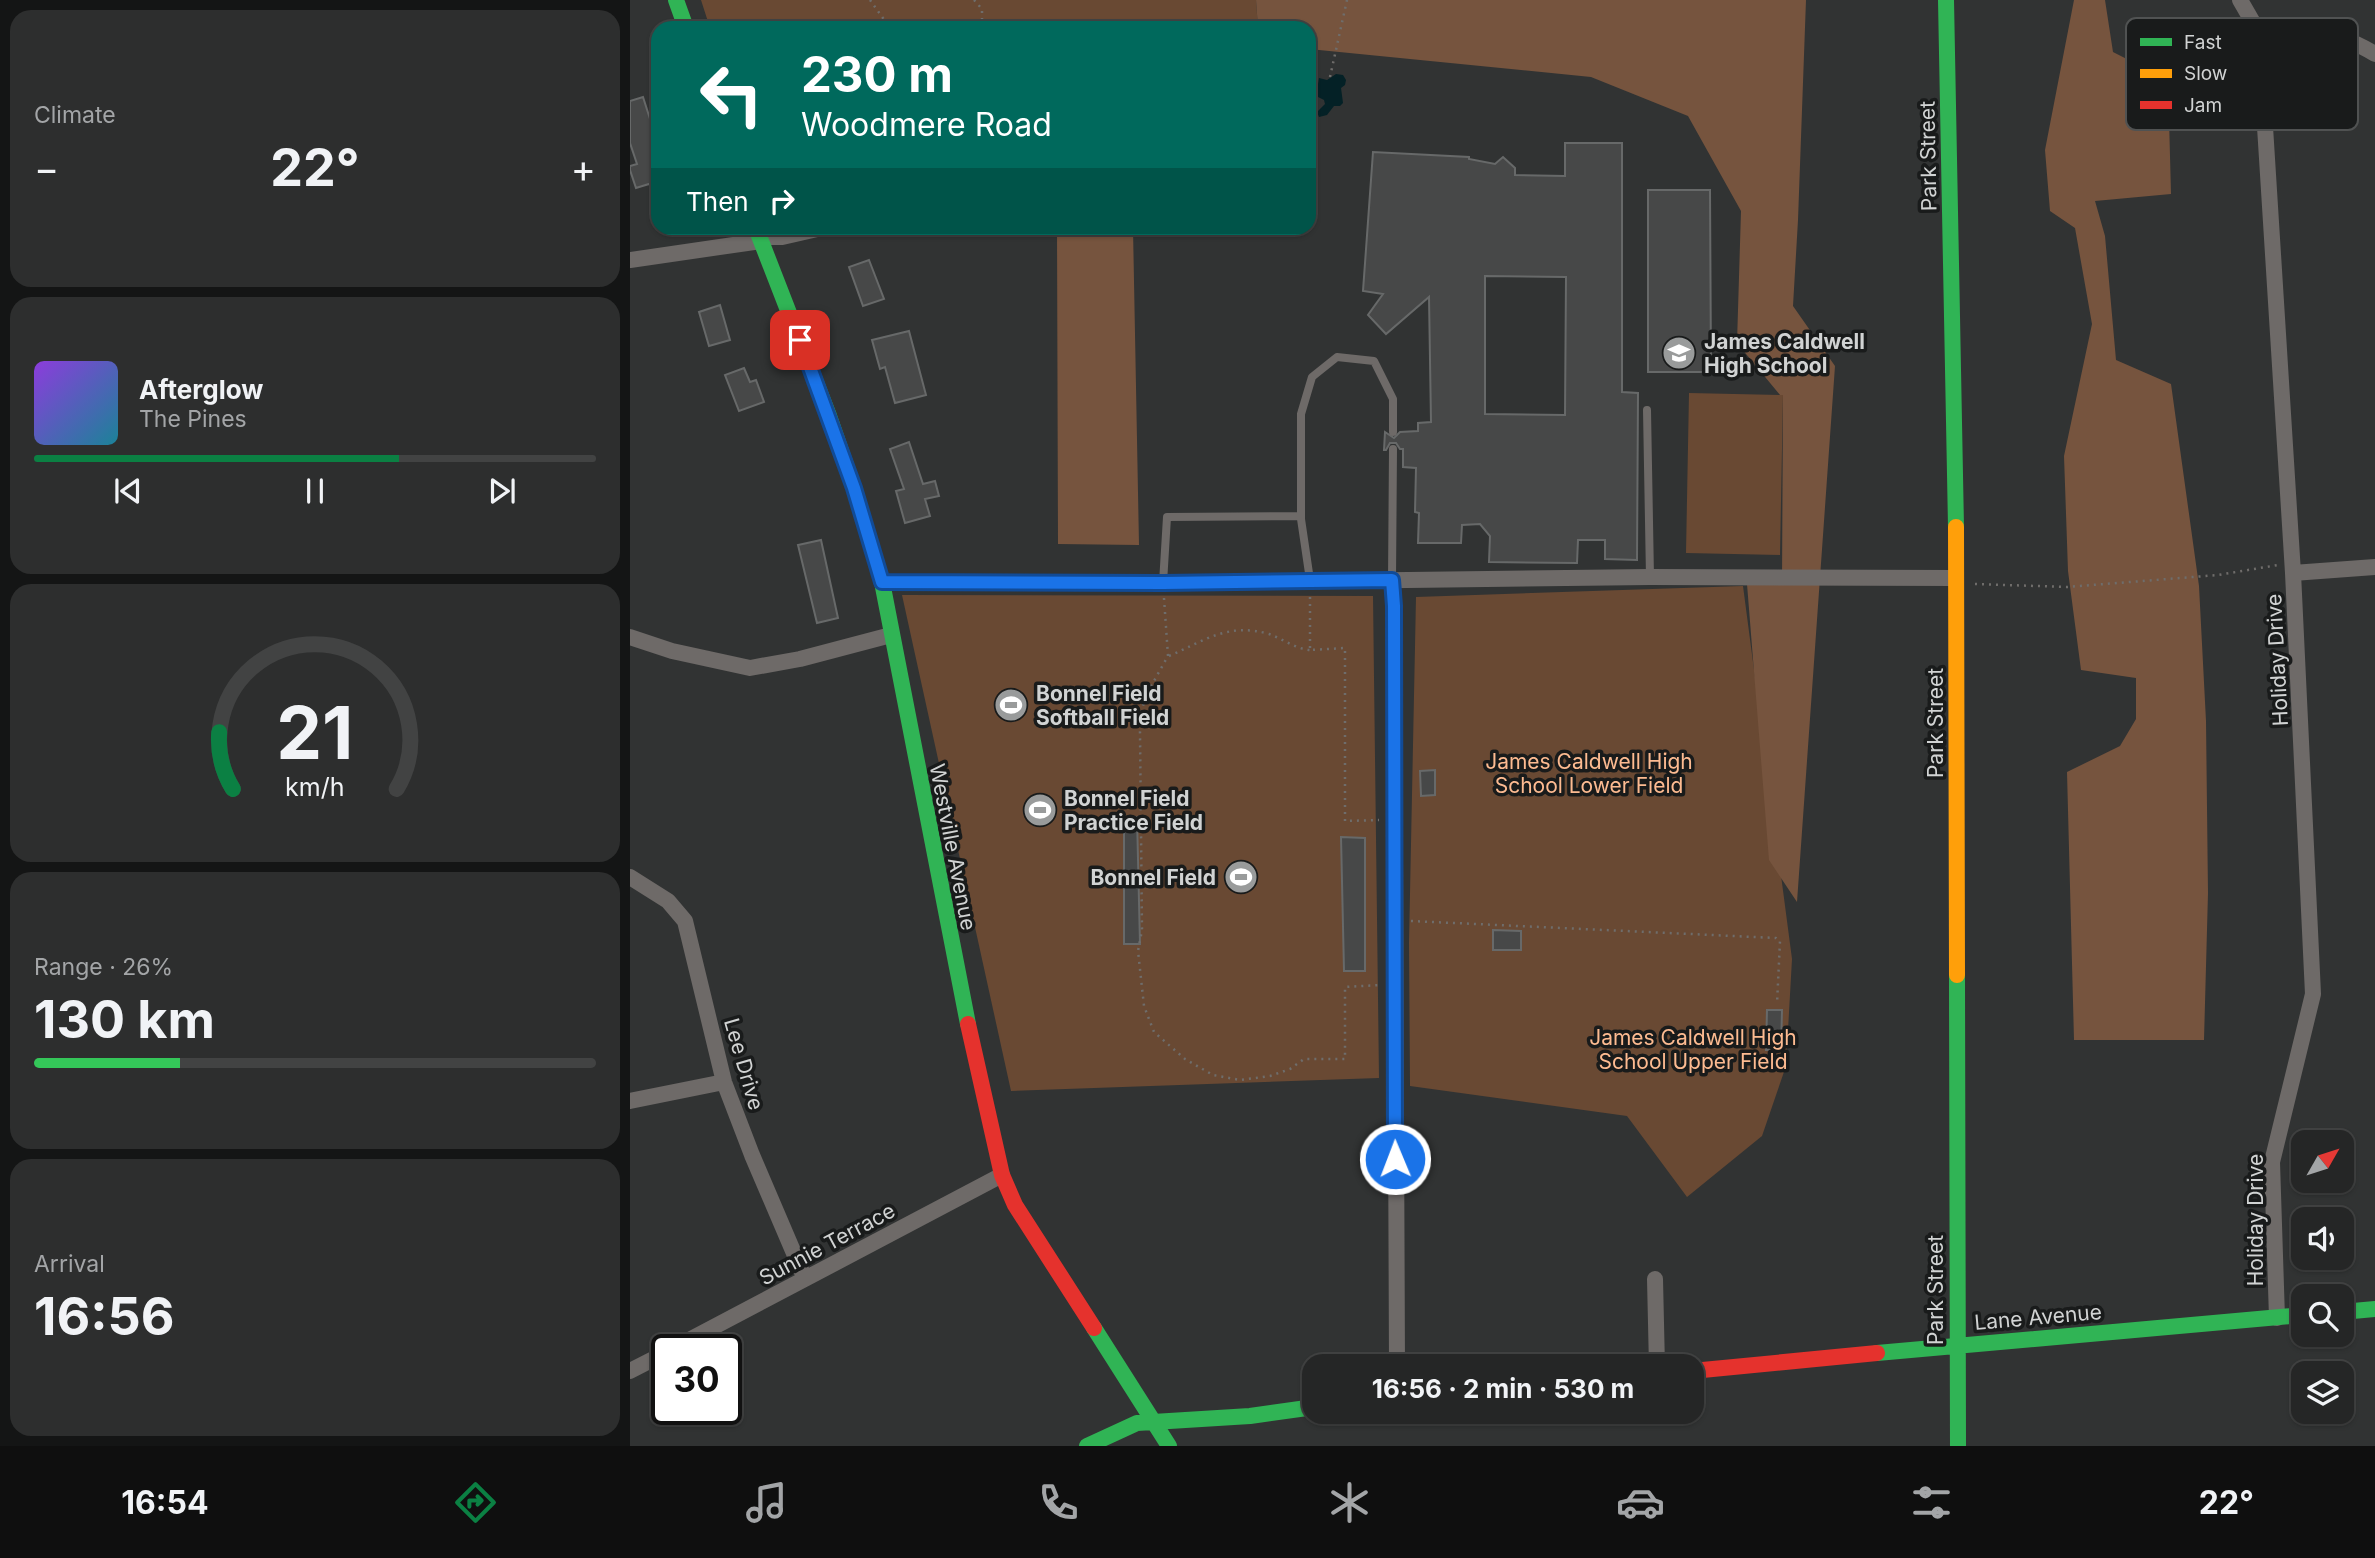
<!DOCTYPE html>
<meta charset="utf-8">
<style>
body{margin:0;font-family:Inter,sans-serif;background:#2d2e2e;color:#f1f3f6;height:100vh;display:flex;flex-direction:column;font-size:26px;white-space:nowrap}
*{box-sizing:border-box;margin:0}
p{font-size:23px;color:#a3a5a7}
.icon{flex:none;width:38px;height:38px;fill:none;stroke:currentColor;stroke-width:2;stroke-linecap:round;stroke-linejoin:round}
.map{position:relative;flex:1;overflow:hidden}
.drawer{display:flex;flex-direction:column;gap:10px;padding:10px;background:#141515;width:630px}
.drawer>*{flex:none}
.hud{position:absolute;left:21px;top:21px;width:665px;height:214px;border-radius:21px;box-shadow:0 2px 5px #0004,0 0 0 2px #424343;background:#00695c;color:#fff;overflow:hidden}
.needle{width:46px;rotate:51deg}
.fabs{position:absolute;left:1661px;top:1130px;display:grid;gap:14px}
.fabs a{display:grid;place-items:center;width:63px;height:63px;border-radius:14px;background:#252626;box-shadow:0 2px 5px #0004,0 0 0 2px #424343;font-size:35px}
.speed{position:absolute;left:21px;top:1334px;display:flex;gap:14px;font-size:35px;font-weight:700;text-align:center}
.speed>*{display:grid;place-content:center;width:91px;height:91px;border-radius:50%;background:#252626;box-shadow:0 2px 5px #0004,0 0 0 2px #424343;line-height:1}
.speed .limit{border:4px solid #111;border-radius:10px;background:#fff;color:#111}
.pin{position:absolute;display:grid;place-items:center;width:60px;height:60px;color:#fff;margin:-30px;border-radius:14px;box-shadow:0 4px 10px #0006}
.me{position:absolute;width:77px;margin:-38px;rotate:359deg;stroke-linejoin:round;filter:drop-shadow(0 0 5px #0008)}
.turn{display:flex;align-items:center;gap:24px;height:147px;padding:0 35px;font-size:32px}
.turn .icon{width:91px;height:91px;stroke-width:2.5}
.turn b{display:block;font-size:49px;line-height:60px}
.then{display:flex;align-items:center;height:66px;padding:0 35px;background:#0003;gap:14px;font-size:26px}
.big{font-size:52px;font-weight:700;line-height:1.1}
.drawer .widget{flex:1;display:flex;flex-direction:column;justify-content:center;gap:10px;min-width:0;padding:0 24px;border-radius:21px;background:#2d2e2e}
.drawer .dial{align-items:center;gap:0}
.dial svg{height:182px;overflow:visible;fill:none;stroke:#424343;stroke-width:7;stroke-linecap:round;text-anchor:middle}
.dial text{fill:#f1f3f6;stroke:none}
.song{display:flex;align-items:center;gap:21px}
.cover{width:84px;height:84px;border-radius:10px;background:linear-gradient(135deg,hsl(270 70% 55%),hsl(190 70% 35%))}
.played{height:7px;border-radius:4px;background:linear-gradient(90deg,#0b8043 65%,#424343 65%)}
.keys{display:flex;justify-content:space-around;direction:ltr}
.heat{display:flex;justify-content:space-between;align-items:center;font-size:38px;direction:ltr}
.charge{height:10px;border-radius:5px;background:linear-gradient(90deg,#34c759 26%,#424343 0)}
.trip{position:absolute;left:672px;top:1354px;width:402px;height:70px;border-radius:21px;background:#252626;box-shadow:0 2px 5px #0004,0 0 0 2px #424343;font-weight:700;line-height:70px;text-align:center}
.menu{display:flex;height:112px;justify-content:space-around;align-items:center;background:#0f0f0f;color:#a3a5a7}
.menu .icon{width:49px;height:49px}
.menu .current{color:#0b8043}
.menu b{font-size:32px;color:#f1f3f6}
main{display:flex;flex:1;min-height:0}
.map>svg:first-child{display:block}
.green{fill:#694933}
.forest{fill:#76543e}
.water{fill:#042126}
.building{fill:#474848;stroke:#676969;stroke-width:2;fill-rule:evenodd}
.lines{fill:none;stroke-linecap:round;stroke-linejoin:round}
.path{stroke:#6f6d6b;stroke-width:2.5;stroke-dasharray:2 5;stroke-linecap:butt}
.lane{stroke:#6e6a68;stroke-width:8}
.street{stroke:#6e6a68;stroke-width:16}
.fast{stroke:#30b455;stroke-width:16}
.slow{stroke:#ff9f0a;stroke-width:16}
.jam{stroke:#e5322d;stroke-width:16}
.route-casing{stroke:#114b97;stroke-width:18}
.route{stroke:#1a73e8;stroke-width:12}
.labels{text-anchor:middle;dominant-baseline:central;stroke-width:7;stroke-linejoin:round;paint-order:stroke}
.street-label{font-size:21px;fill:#d1d3d3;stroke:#191b1b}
.poi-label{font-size:21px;font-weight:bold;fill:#d1d3d3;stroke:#191b1b;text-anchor:start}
.park-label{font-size:21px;fill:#fdbb91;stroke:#191b1b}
.key{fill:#191b1b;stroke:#505252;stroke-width:2}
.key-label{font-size:19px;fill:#d1d3d3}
</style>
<main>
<section class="drawer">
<div class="widget"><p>Climate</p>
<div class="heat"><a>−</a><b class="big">22°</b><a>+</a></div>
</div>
<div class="widget">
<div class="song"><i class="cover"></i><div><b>Afterglow</b><p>The Pines</p></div></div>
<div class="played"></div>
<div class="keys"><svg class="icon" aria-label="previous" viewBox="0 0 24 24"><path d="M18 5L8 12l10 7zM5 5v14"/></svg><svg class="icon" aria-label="pause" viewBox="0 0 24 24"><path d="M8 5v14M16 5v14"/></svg><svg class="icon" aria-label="next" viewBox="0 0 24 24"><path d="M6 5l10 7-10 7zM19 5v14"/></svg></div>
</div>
<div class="widget dial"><svg viewBox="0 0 100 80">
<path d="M14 69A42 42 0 1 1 86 69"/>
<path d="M14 69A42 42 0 0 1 8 44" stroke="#0b8043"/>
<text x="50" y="56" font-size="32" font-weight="700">21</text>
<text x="50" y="72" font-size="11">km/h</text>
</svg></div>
<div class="widget"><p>Range · 26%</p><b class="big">130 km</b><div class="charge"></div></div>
<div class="widget"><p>Arrival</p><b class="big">16:56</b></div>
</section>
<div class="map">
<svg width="1745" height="1446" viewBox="0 0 1745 1446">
<rect width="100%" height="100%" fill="#313333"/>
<path class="green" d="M71,0H626L628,28H80Z
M1059,393L1153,395L1150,555L1056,553Z
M1113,586L1162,959L1156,1066L1132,1136L1057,1197L997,1116L780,1086L779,943L786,597Z
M272,595L743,596L749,1078L381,1091Z"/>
<path class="forest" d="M626,0H1176L1168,220L1163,306L1205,366L1167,902L1139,860L1117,584H1152L1153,395H1150L1107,343L1111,211L1058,116L961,77L679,49V28H628Z
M1444,0H1475L1483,52L1538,80L1541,194L1465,201L1475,236L1486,360L1541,384L1569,586L1576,721L1578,893L1574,1040H1444L1437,772L1490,746L1506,719V678L1451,670L1438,571L1434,456L1462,324L1445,228L1420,211L1415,150Z
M427,228H503L509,545L428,544Z"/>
<path class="water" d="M706,74L713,75L716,80L715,85L711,88L713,103L710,106H704L697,115L689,117L687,112L695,104L694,100L686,96L689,78L697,80Z"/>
<path class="building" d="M13,97L28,144V194L19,184L6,188L0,170V166L7,164L0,143V101Z
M935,143H992V392L1008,393L1007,560L975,559V540H948L947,563L859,562L860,536L850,524L832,525L831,543H788L789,513L785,512L786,468L773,467V449H770L766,443H760L756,450H754L755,432L764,438L770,432L788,431V423L801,422L799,297L756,334L738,315L753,294L733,291L743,152L839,157V159L865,164L873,157L885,168V175L935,176ZM855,276L936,277L935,415L855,414Z
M1018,190H1080L1081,372H1018Z
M239,260L254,299L233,306L219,267Z
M90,305L100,340L79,346L69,312Z
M279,331L296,395L265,403L255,367L250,369L242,340Z
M114,368L120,382L126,380L134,402L109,411L95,375Z
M279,442L293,484L305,481L309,496L295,499L300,516L275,523L266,491L274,489L260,449Z
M191,540L208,618L187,623L168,545Z
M805,770V795L791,796L790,771Z
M507,817L510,944H494V819Z
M711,837L735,838V971H714Z
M863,930L891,931V950H863Z
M1137,1010H1152L1151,1050H1136Z"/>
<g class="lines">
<path class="path" d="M240,0L260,28
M344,0L352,9V28
M700,77L717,0
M1345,584L1437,587L1588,575L1648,565
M680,597V650L715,648V821L749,820
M534,598L538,656L516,695L511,713L510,732L512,930L508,951L514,1006L524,1032L555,1059L583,1075L610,1080L640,1076L660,1069L674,1059H715V987L750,985
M539,656C574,641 598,622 639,634C653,639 666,649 680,650
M781,921L1146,938L1150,941L1147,1004"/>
<path class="lane" d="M134,241H152L209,228
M1017,410L1020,577
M680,580L671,519V414L682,377L707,357L744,361L763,399V432
M762,580L763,449
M533,583L537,517L671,516"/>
<path class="street" d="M1610,0L1625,26L1630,47L1663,573L1683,994L1642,1162L1647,1318
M1629,38C1679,30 1700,27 1745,54
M0,260L131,241
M1663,573L1745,567
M762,580L764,606L767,1367
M252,582L533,583L1020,577L1326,578
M0,637L42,651L120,668L170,659L261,635
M0,877L38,901L55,921L94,1082L122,1155L175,1279
M0,1101L94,1082
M1025,1279L1027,1367
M42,1349L372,1175
M0,1371L37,1352"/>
<path class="fast" d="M46,0L56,28
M1316,0L1326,527
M126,228L199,416L224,488L252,582L338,1024
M1327,975L1328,1446
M1712,1312L1745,1309
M464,1328L539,1446
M1247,1353L1673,1315
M457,1446L507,1423L620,1416L684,1407"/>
<path class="slow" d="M1326,527L1327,975"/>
<path class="jam" d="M338,1024L372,1175L385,1205L464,1328
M1062,1371L1247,1353"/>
</g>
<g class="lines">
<defs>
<path id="route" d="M170,340L224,488L252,582L533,583L762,580L764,606L765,1159"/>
</defs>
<use href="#route" class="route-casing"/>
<use href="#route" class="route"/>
</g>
<defs>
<symbol id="school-disc" viewBox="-11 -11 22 22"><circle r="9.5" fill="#999b9b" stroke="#191b1b"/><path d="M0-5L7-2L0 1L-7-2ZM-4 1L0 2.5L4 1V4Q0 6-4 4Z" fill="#fff"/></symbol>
<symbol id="stadium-disc" viewBox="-11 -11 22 22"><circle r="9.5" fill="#999b9b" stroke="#191b1b"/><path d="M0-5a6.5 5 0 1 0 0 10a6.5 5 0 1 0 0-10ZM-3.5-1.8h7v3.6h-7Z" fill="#fff"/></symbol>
</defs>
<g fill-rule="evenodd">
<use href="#school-disc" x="1030" y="334" width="38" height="38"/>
<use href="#stadium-disc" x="362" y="686" width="38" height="38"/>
<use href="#stadium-disc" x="391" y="791" width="38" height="38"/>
<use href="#stadium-disc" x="592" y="858" width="38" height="38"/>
</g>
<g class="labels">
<g class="street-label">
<text transform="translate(1298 156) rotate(-91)">Park Street</text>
<text transform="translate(1647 660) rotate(-93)">Holiday Drive</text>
<text transform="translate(1305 723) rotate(-90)">Park Street</text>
<text transform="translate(323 847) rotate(79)">Westville Avenue</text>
<text transform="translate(114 1064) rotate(74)">Lee Drive</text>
<text transform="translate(1625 1220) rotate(-90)">Holiday Drive</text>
<text transform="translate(197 1244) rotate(-28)">Sunnie Terrace</text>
<text transform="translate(1305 1290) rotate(-90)">Park Street</text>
<text transform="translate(1408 1317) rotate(-5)">Lane Avenue</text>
</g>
<g class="poi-label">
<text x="1074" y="341">James Caldwell<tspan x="1074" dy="24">High School</tspan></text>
<text x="406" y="693">Bonnel Field<tspan x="406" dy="24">Softball Field</tspan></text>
<text x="434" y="798">Bonnel Field<tspan x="434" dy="24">Practice Field</tspan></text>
<text x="586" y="877" text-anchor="end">Bonnel Field</text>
</g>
<g class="park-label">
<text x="959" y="761">James Caldwell High<tspan x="959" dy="24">School Lower Field</tspan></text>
<text x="1063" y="1037">James Caldwell High<tspan x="1063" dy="24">School Upper Field</tspan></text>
</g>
</g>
<rect x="1496" y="18" width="232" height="112" rx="10" class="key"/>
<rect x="1510" y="38" width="32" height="8" fill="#30b455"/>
<rect x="1510" y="69" width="32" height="9" fill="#ff9f0a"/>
<rect x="1510" y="101" width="32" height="8" fill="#e5322d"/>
<g class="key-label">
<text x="1554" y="49">Fast</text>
<text x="1554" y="80">Slow</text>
<text x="1554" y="112">Jam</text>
</g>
</svg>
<div class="fabs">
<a><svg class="needle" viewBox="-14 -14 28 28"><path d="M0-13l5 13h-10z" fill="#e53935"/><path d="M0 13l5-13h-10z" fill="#a3a5a7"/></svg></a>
<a><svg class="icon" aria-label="sound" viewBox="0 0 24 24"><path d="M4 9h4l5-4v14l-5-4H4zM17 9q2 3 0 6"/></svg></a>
<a><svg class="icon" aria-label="search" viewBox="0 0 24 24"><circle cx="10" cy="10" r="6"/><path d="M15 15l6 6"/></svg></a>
<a><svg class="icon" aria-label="layers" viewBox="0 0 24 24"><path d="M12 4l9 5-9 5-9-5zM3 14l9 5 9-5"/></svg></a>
</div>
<div class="speed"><div class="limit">30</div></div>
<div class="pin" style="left:170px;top:340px;background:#d93025"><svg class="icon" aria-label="arrive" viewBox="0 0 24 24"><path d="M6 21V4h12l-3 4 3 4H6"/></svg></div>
<svg class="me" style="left:765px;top:1159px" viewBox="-20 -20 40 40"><circle r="17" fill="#1a73e8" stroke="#fff" stroke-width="3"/><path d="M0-11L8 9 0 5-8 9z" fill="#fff"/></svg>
<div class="trip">16:56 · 2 min · 530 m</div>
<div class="hud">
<div class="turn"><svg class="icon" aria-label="left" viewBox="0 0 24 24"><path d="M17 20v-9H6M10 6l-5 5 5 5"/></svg><div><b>230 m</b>Woodmere Road</div></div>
<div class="then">Then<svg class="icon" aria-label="right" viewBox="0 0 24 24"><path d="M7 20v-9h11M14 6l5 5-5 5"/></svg></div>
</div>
</div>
</main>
<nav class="menu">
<b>16:54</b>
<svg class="icon current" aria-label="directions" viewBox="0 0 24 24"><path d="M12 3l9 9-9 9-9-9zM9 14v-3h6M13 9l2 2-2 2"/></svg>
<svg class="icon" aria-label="music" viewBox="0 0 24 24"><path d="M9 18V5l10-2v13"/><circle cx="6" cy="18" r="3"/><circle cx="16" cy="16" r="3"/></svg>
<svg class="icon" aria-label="phone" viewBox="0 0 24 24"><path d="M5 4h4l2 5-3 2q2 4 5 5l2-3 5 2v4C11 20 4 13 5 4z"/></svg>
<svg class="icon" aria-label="climate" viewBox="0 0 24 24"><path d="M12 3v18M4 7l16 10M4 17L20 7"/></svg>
<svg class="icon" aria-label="car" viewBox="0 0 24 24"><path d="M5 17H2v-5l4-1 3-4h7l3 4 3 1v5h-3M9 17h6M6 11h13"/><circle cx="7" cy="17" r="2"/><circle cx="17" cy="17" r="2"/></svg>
<svg class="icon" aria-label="filters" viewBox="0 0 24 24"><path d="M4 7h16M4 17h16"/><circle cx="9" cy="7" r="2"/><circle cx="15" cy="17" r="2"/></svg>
<b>22°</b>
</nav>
